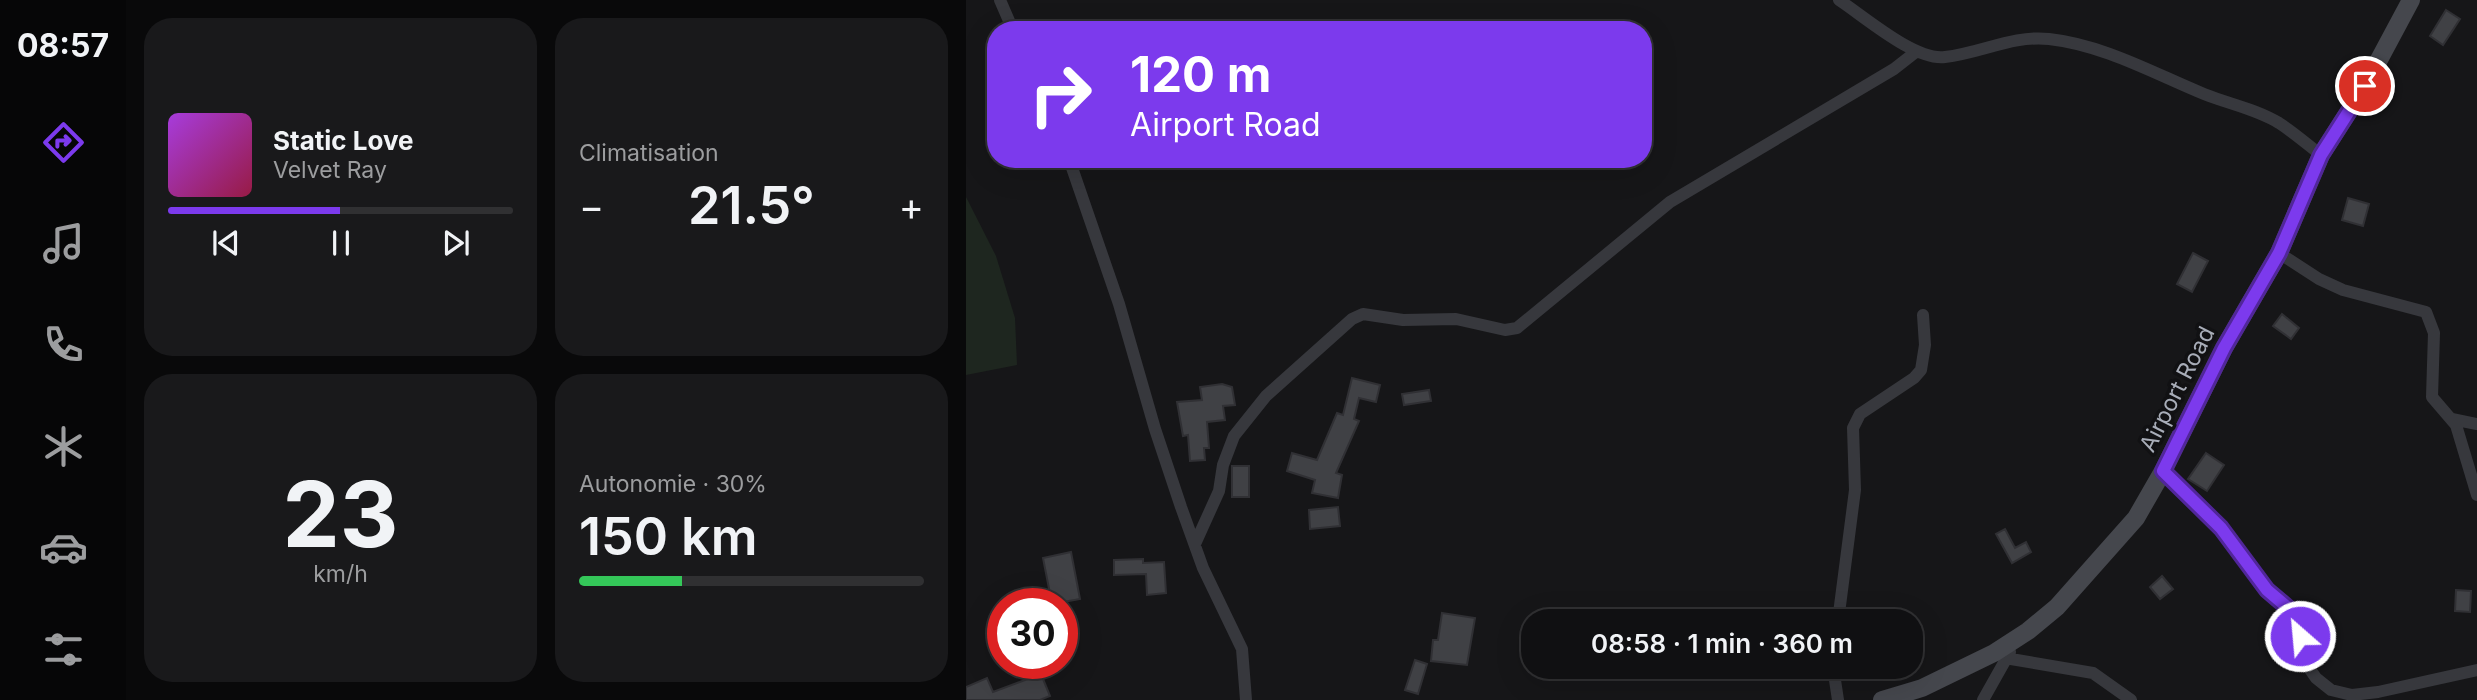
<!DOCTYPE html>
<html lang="fr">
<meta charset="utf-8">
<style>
body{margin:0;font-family:Inter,sans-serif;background:#19191b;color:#f1f3f6;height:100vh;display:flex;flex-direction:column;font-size:26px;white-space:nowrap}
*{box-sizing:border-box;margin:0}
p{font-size:23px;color:#9c9d9f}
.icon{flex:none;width:38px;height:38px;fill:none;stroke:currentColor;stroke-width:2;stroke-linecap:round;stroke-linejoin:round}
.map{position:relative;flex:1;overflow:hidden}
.details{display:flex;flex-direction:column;gap:18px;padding:18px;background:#09090a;width:840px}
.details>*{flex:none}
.hud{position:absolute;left:21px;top:21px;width:665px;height:147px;border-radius:28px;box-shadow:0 7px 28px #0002,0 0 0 2px #303032;background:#7c3aed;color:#fff;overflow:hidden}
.speed{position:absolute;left:21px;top:588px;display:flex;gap:14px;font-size:35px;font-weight:700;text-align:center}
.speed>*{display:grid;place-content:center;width:91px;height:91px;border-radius:50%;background:#101012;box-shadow:0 7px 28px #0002,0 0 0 2px #303032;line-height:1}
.speed .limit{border:10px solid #d22;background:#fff;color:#111}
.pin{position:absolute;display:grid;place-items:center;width:60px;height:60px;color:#fff;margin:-30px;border:4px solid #fff;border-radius:50%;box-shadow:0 2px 7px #0007}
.me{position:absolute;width:77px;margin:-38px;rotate:333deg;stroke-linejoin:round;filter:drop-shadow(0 0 5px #0008)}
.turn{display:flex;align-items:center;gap:24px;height:147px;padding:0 28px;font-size:32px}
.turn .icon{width:91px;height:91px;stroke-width:2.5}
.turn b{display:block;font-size:49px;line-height:60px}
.big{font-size:52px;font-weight:600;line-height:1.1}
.details .tile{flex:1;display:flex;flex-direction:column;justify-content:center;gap:10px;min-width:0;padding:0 24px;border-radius:28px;background:#19191b}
.details .dial{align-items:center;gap:0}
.dial b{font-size:91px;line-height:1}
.song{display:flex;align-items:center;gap:21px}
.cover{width:84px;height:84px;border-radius:10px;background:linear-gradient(135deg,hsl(280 70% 55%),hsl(340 70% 35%))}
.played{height:7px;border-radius:4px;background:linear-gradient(90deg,#7c3aed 50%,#303032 50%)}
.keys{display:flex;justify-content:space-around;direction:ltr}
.heat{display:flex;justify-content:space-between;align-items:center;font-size:38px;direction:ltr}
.charge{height:10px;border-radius:5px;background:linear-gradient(90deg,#34c759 30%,#303032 0)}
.details .tiles{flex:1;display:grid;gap:18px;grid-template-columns:repeat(2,1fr)}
.trip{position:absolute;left:555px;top:609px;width:402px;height:70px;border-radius:28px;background:#101012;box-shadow:0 7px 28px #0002,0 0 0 2px #303032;font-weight:600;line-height:70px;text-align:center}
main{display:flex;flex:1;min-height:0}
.dock{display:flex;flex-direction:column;width:126px;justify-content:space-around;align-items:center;background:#060607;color:#9c9d9f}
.dock .icon{width:49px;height:49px}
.dock .selected{color:#7c3aed}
.dock b{font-size:32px;color:#f1f3f6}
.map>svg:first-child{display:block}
.green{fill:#1e261f}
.building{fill:#404145;stroke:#303034;stroke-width:2}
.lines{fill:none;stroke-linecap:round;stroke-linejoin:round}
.minor{stroke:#37383d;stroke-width:12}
.secondary{stroke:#45474d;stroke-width:18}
.route-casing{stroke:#51269a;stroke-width:18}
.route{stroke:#7c3aed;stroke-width:12}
.labels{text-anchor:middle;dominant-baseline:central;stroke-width:7;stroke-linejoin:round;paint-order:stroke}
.street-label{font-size:23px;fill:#a8adb8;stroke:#111113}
</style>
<main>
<nav class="dock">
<b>08:57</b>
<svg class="icon selected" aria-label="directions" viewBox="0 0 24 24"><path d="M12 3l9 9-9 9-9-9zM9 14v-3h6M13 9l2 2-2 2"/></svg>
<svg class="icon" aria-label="music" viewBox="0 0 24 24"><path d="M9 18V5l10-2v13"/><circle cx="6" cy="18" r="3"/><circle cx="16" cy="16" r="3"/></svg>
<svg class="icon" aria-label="phone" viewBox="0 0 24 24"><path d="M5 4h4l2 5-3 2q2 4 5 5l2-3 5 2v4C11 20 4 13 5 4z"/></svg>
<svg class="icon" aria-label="climate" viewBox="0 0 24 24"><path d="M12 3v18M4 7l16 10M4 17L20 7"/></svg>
<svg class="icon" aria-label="car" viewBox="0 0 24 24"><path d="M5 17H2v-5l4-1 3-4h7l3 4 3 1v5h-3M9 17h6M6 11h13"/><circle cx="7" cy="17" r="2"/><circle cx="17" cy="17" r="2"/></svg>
<svg class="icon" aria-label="filters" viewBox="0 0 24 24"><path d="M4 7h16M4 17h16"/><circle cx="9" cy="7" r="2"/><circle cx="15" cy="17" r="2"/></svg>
</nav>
<section class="details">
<div class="tiles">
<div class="tile">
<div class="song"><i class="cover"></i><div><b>Static Love</b><p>Velvet Ray</p></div></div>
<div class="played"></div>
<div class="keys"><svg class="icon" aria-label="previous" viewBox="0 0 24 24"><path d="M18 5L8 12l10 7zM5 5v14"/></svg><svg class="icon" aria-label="pause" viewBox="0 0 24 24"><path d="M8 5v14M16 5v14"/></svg><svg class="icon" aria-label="next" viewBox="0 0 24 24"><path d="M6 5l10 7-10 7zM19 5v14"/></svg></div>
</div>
<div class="tile"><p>Climatisation</p>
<div class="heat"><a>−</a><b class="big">21.5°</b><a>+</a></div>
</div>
<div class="tile dial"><b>23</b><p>km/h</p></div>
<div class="tile"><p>Autonomie · 30%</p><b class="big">150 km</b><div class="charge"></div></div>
</div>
</section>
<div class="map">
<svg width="1511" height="700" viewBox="0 0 1511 700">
<rect width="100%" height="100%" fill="#161618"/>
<path class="green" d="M0,197L30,256L49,318L51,365L0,375Z"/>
<path class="building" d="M1480,10L1494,19L1477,45L1464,36Z
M1382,198L1403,204L1397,226L1376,220Z
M1227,253L1242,261L1226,292L1211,284Z
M1316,314L1333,328L1325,339L1307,326Z
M386,378L414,385L410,402L393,398L388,419L393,421L370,473L376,475L372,498L346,493L349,480L321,471L326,453L351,460L371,413L377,415Z
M256,384L266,387L269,405L257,406L259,420L241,422L243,448H238L239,460L224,461L222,435L217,436L211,402L236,400L234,387Z
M463,390L465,401L438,405L436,394Z
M1240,453L1258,465L1241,491L1222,479Z
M266,466H283V497H266Z
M372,507L374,526L344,529L343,510Z
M1039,529L1049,548L1060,542L1065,552L1046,563L1030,534Z
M105,552L114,599L86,604L77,558Z
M177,559V563L198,562L200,593L181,595L180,574L148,575V560Z
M1196,576L1207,589L1194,599L1184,587Z
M1490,590L1505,591L1504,612L1489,611Z
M476,613L509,618L501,665L465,661L467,640H472Z
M449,660L461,664L452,694L439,690Z
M75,674L84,696L74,700H0V687L21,678L27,692Z"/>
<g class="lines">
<path class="minor" d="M34,0L47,30
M873,0C899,17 949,61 979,57C1016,53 1046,35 1083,39C1138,45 1189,74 1238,94C1263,104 1290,109 1313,123C1327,132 1341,144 1355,155
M103,159L153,304L189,429L215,507L237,568L276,649L280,700
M1313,253L1353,279L1377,290L1460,312L1468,333L1466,397L1490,425L1511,495
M1486,419L1511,424
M1197,471L1255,528L1301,590L1328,613L1341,665L1350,678L1365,690L1386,695L1412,692L1511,670
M229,544L253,491L257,465L268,436L300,396L386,319L397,314L437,320L490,319L539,330L551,328L704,202L928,69L951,51
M872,621L889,490L887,428L894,414L948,378L955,370L959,345L957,315
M1039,658L1127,673L1165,700
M867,667L872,700
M1017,700L1044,652"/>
<path class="secondary" d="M916,700L956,688L1028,653L1062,631L1091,607L1170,518L1197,471L1258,348L1313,253L1355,155L1399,86L1445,0"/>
</g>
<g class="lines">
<defs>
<path id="route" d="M1334,636L1328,613L1301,590L1255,528L1197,471L1258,348L1313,253L1355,155L1399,86"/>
</defs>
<use href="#route" class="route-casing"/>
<use href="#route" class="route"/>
</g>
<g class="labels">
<g class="street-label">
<text transform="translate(1211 389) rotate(-63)">Airport Road</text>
</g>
</g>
</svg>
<div class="speed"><div class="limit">30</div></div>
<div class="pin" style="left:1399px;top:86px;background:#d93025"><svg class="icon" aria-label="arrive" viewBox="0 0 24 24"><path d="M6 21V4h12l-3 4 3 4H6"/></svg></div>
<svg class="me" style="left:1334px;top:636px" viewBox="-20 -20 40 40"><circle r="17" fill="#7c3aed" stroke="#fff" stroke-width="3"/><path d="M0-11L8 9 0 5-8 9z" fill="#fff"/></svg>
<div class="trip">08:58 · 1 min · 360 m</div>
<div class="hud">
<div class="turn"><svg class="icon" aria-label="right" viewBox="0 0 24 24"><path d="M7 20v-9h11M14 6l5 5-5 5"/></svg><div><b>120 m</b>Airport Road</div></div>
</div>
</div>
</main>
